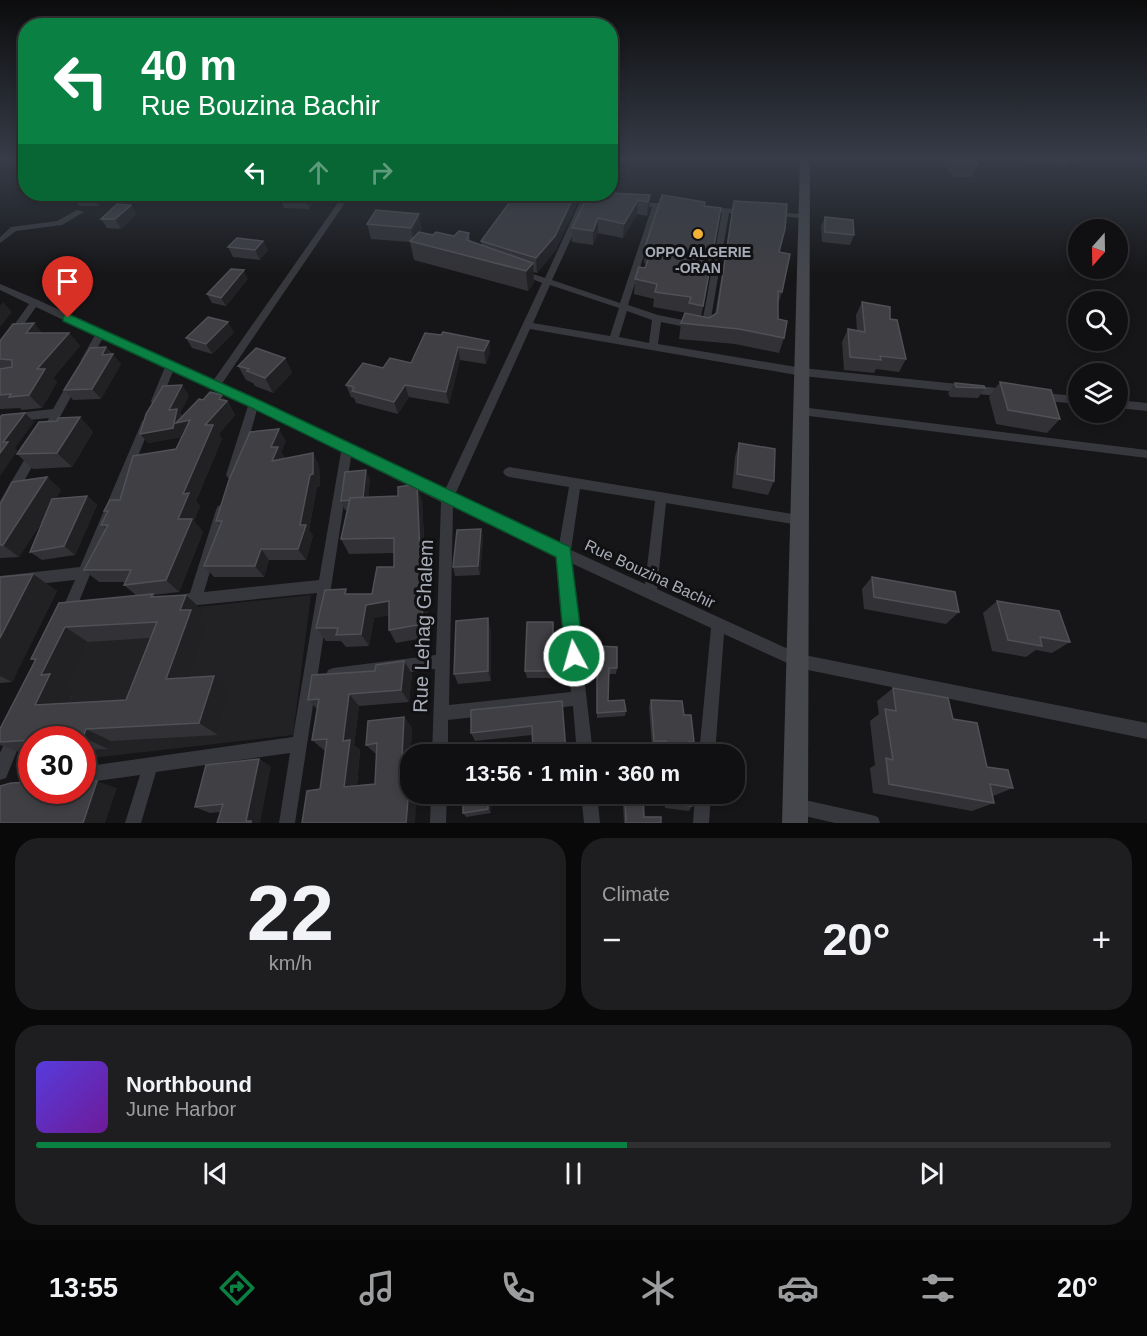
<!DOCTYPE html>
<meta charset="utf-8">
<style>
body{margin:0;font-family:Arial,sans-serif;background:#1e1e20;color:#f1f3f6;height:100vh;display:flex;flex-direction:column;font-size:22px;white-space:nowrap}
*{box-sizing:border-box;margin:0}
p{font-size:20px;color:#9c9d9f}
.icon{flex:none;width:33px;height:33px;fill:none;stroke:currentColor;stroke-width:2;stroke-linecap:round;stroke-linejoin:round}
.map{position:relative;height:823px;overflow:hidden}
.details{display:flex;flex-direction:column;gap:15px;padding:15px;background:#09090a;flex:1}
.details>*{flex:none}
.hud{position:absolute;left:18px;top:18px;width:600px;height:183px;border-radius:24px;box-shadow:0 3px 9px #0003,0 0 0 2px #303032;background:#0b8043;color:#fff;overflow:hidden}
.needle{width:39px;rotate:200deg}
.tools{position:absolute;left:1068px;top:219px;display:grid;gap:12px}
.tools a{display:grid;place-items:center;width:60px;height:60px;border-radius:50%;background:#101012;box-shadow:0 3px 9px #0003,0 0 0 2px #303032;font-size:30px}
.speed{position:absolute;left:18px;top:726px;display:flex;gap:12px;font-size:30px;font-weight:700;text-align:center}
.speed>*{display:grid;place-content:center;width:78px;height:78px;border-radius:50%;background:#101012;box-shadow:0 3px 9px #0003,0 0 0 2px #303032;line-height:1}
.speed .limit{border:9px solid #d22;background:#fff;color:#111}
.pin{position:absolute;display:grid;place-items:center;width:51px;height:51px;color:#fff;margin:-62px -26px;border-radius:50% 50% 50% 0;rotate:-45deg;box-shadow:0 0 6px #0007}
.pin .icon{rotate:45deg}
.me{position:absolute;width:66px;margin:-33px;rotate:354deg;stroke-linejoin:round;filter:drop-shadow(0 0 4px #0008)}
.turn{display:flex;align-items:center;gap:21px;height:126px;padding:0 24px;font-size:27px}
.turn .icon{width:78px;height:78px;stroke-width:2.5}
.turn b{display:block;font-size:42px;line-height:51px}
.lanes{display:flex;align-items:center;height:57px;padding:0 24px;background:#0003;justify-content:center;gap:30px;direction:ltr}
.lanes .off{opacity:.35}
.big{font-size:45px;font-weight:700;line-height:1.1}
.details .widget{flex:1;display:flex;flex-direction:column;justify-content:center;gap:9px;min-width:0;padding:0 21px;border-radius:24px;background:#1e1e20}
.details .dial{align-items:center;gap:0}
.dial b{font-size:78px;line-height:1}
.song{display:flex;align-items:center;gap:18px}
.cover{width:72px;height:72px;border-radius:9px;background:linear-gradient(135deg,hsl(250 70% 55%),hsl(280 70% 35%))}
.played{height:6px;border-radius:3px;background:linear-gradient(90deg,#0b8043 55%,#303032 55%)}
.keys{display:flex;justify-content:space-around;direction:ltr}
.heat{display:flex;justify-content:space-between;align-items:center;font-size:33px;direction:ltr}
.details .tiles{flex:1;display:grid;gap:15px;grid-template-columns:1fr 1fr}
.widget:last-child{grid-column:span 2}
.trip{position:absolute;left:400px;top:744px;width:345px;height:60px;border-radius:24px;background:#101012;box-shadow:0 3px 9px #0003,0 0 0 2px #303032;font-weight:700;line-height:60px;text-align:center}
.menu{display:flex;height:96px;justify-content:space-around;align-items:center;background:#060607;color:#9c9d9f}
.menu .icon{width:42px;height:42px}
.menu .active{color:#0b8043}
.menu b{font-size:27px;color:#f1f3f6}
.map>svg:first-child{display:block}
.built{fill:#222225}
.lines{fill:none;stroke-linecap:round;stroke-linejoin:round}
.minor{fill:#37383d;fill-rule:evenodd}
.secondary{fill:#45474d;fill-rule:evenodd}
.wall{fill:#323236;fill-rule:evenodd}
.shaded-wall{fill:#212124}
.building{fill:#3f3f44;stroke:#4f5156;stroke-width:1.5;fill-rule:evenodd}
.route{fill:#0b8043;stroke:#07532c;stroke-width:1.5}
.poi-dot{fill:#f2b134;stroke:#111113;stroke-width:2}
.labels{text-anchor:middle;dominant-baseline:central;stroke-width:6;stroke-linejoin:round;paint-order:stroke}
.far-poi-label{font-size:14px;font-weight:bold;fill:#a8adb8;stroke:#111113}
.street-label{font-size:16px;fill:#a8adb8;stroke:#111113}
.near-street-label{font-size:20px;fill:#a8adb8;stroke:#111113}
</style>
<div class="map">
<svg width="1147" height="823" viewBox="0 0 1147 823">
<rect width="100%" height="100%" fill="#161618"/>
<path class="built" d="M311,595L293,735L83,759L82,740H32L31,765L15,767L74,620Z"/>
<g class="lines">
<path class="minor" d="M344,194H351L221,385L346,444L351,445L352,447L444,492L542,283L517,273L521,270L545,278L580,202L559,200V196L597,199L601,201L597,203L588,202L552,280L620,303L652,207L637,206L633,204L637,202L675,204L676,206L672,208H659L628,305L658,315L702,324L722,212L709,211L705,209L709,207L747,210V214L729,213L709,330L706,331L661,322L658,344L802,368L1007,389L1011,390L1012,393L1011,396L1007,397L802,376L530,329L454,497L559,545L569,487L509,477L505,475L503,472L505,469L509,467L799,515L803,516L805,520L803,524L799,525L666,503L657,589L799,654L1147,723V739L798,668L724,634L715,754H699L711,628L571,563L593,754H577L573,706L448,720V754H432L435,669L333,682L328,680L326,675L328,670L333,668L436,655L441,502L351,457L295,823H279L290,753L156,772L141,823H125L140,775L82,783V767L293,737L317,593L178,607L173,605L171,601L173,597L190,593L216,510L218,506L222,505L226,506L228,510L204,592L319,580L341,452L257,410L238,475L236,478L232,480L228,478L226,475L248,406L173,371L160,404H152L151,401L165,367L103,338L89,362H83L81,360L95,335L36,307L3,354L0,355V345L29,304L0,290V284L38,300L213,381ZM550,285L619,308L610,336L533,323ZM627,311L652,320L649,343L619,337ZM580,489L655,501L645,584L571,550ZM453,507L558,556L571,692L449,705Z
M77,210L84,212L62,225L16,231L0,243V237L11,227L57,221Z
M771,212L804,214L808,216L804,218L774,216L770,214Z
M74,378L79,382L49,437H41L40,434L49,418L0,423V415L53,409L70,379Z
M1041,393L1078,396V404L1037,400L1036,397L1037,394Z
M1118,400L1147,403V411L1118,408Z
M801,407L1147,450V458L801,415L796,411Z
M146,420L150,421L151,424L72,619L67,621L62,619L60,614L75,580L0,588V576L80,567L141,424L142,421Z
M34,449L38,450L40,453L4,516L0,517V501L30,450Z
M15,728L20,731L23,736L6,778L0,780V753L10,731Z
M431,794H447L446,823H430Z
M581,794H597L600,823H584Z
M695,794H711L709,823H693Z
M796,798L872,815L878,817L880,823H835L796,814L790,812L788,806L790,800Z"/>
<path class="secondary" d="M800,160H810L808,823H782Z"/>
</g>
<path class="wall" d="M939,160H988L975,162L978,165L972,177H954Z
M1007,160H1089L1088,161L1069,162L1066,166Z
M76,194H110L98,206H79L73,197Z
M511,194H577V204L555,251L537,273L533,272L534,283L528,291L414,260L410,242L371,239L367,224L422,229L420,232L433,235L454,236L469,233L470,241L482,245L481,241L511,201Z
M650,195L649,209L647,216L637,214L623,238L598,233L593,245L572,242V228Z
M280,198H317L309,209L284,208Z
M734,201L779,252L782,292L778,305V319L784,338L779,353L735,344L679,339L681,323L687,313L653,307L654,299L634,294L635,279L645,268L647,264L644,263L645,247L705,206L721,208L701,317L709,318L715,314Z
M131,205L136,214L121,229L107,228L101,219Z
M825,217L854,235L850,245L822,242L821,226Z
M263,241L268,250L260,260L233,257L228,247Z
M248,279L226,306L212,303L207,294Z
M862,302L890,319L906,359L899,372L876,369L874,373L844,370L842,342L848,329L857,331L856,315Z
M34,323L42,333H69L80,346L53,378L57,382L42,408L22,410L20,408L0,409V341Z
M234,332L212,354L192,348L186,338Z
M425,333L489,341L490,353L486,364L460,360L449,404L409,397L398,414L356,403L354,398L351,397L346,385L383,368L411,363Z
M106,347L121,364L101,399L73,400L64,390Z
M285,358L292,373L273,393L255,386L253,383L246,380L238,366Z
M1000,382L1060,419L1047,433L996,424L989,397Z
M955,383L985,388L978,398L950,397L948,393Z
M189,395L180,413L183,416L203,400L227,401L235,415L219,434L222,439L196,501L200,506L194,521L203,532L179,592L153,595L156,597L203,611L201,619L208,626L190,678L231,690L218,735L111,741L108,749L82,750V740H32V753H23L0,745V729L35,661L31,659L59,603L137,596L124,585L125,582H99L84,570L106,529L101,525L107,514L104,511L120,500L176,449L184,433L182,430L181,437L148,443ZM150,638L126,700L69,703L75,688L69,684L88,642Z
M80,417L93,432L72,467L33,469L17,454L57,421Z
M286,441L281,452L285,458L319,465L320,486L317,487L309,530L313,536L306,560H269L264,577H214L204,566L220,526L216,521Z
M739,443L774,481L768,495L732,488L735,457Z
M47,477L61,490L56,498L87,496L97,505L75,555L42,560L30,552L44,518L19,557L0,558V503Z
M370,479L368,497L422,500L429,637L396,643L389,630V615L374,618L369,646L346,647L341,641H326L316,628L349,594H372L394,567V553L349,554L341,539L348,510H345L341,501Z
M481,529L483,538L480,575L455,576L453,567Z
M33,574L57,591L12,682L0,683V577Z
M872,577L959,612L946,624L864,609L862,589Z
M997,601L1070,642L1052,653L1036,650L1026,657L992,651L983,613Z
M554,629V678H527L525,671Z
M491,630V681L458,684L454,674Z
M597,646L617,668L616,674H609L608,701L626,711L625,716L597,718Z
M404,661L412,674L409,702L359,706L354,745L360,750L357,786L375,784L377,755L366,745L404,717L412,728L410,763L411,794L320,789L325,751L312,740L317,709L308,700L375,671Z
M893,688L953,719L987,767L1013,788L993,796L994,803L972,811L873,793L870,768L875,765L870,721L879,714L877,701Z
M651,700L684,715L694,742L691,747H690V754H664V747H652L649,707Z
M562,701L566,754H533L532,735L475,741L471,733Z
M259,759L271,767L220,812L210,813L195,807Z
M463,794H490L491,813L466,817L463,813Z
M614,794H643L644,817L661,823H624L623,806H614Z
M665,794H692V806L689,811L665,808Z"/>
<path class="shaded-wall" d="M963,160H988L961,164Z
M95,194H110L98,206L92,197Z
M310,194H315L317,198L309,209L306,199Z
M575,194H577V204L555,251L537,273L536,258Z
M650,195L649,209L647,216L648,202Z
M638,200L637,214L623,238L624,224Z
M131,205L136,214L121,229L115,219Z
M419,214L422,229L414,243L411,228Z
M598,218V233L593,245V231Z
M263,241L268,250L260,260L255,250Z
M533,263L534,283L528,291L526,271Z
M244,270L248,279L226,306L221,298Z
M3,302L12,312L0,327V306Z
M228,322L234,332L212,354L206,344Z
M34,323L45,337L26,333Z
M69,333L80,346L53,378L57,382L42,408L29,395L37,369Z
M489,341L490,353L486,364L484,351Z
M106,347L112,356L113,354L121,364L101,399L92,389L102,355Z
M458,347L460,360L449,404L446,392Z
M285,358L292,373L273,393L265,378Z
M182,385L189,395L180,413L184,419L190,420L187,436L182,430L181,437L148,443L140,434L169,410Z
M405,385L409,397L398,414L394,402Z
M222,395L235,415L219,434L222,439L196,501L200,506L194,521L203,532L179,592L166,580L183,494L205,425L219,399Z
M25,413L34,422L15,448L18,450L0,476V453L3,442Z
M80,417L93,432L72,467L57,453Z
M279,429L286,441L281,452L285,459L272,461L271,447Z
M313,453L319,465L320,486L317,487L309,530L313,536L306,560L298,549L300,525Z
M366,470L370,479L367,508L363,499Z
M47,477L61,490L19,557L3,545Z
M417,484L422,500L429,637L423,624Z
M87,496L97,505L75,555L64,546Z
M481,529L483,538L480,575L478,566Z
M261,549L269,560L264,577L255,566Z
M33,574L57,591L12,682L0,676V638Z
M186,595L203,611L201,619L208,626L185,692L166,679L180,610Z
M389,601L396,614L374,618L369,646L361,634L366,605Z
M488,618L491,630V681L488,671Z
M65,627L88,642L69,684L75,688L62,717L35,705L41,675Z
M404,661L412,674L409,702L401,690Z
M214,676L231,690L218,735L199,723Z
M349,694L359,706L354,745L360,750L356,795L344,787L343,741Z
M404,717L412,728L410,763L411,764V794H417L415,823H406L402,758Z
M86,729L111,741L108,749L83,737Z
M259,759L271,767L260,823H250L246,821Z
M97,781L117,788L105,823H83Z
M488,794H490L491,813L488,809Z"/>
<path class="building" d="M955,160H974L978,165H959Z
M610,193L650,195L648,202L638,200L624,224L598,218L593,231L572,228L589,194H610Z
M76,194H95L92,197H73Z
M284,194H310L306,199L280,198Z
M511,194H575L555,236L536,258L481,241L515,195H510Z
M662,195L705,202L704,206L721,208L703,306L689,303L691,297L655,292L657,284L635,279L639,267L645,268L652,249L645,247Z
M734,201L787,204L785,229L779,252L790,254L782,292L778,291V319L787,321L784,338L739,329L681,323L685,313L709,318L717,313Z
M117,204L131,205L115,219H101Z
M376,210L419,214L411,228L367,224Z
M825,217L853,220L854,235L825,232Z
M459,231L469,233L467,240L533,263L526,271L410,241L419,232L433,235L436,232L454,236Z
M237,238L263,241L255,250L228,247Z
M231,269L244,270L221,298L207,294Z
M862,302L890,307V319L897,320L906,359L880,356L881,360L850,357L848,329L865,332Z
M208,317L228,322L206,344L186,338Z
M34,323L26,333H69L37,369H45L29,395L9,397L11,394L0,395V369L12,367V360L0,359V341L13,324Z
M443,332L489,341L484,351L458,347L446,392L405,385L394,402L352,391L354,387L346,385L363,363L383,368L390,358L411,363L425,333L441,335Z
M106,347L102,355L113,354L92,389L64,390L90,348Z
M256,348L285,358L265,378L247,371L249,369L238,366Z
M1000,382L1051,390L1060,419L1008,410Z
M955,383L984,386L985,388L956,387Z
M182,385L169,410L177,409L173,428L140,434L146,414L163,386Z
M210,392L222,395L219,399L227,401L205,425H213L183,494L189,493L178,519H192L166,580L124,585L131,570H84L108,525H101L108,511H104L110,500H120L133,456L176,449L190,420L176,423L199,399L203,400Z
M25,413L3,442H8L0,453V418L2,415Z
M80,417L57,453L17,454L39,422L57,421L58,418Z
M279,429L271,447H278L272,461L313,453V474L310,475L300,525H306L298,549H261L255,566H204L222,521H216L229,480L250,432Z
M739,443L775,449L774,481L737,474Z
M366,470L363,497L350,498V500L341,501L345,472Z
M47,477L3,545H0V503H1L12,482Z
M417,484L423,624L389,630V601L366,605L361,634L336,635L338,628H316L325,590L346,589L345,594H372L377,567H394V538L341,539L350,498L398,496V487Z
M87,496L64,546L30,552L52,499Z
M481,529L478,566L453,567L457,530Z
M33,574L0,638V577Z
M872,577L955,592L959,612L874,597Z
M153,594L151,597L186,595L180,610H191L166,679L214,676L199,723L86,729L83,737L32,740L0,742V729L36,659H31L59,603ZM157,622L126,700L35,705L50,674L41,675L65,627Z
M997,601L1059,611L1070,642L1040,637L1042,646L1008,640Z
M488,618V671L454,674L456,621Z
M527,622H553V671H525Z
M597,646L617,647V668H609L608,701L624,700L626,711L597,713Z
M404,661L401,690L349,694L343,741L350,740L344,787L375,784L377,743L366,745L368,721L404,717L402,758L405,757L404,776H410L406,823H302L307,791L320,789L327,739L312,740L319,699L308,700L312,675L375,671L376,665Z
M893,688L948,698L953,719L977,723L987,767L1008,770L1013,788L990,784L994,803L889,784L886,758L893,760L885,709L896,711Z
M651,700L682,701L684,715H691L694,742H689L690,754H666V741H654Z
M562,701L566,752L533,754L532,726L471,733V710Z
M259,759L246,821H251V823H217L223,804L195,807L206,765Z
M97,781L83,823H0V786L11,783L32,782V790H82V783Z
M463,794H488V809L463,813Z
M615,794H643L644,817H661V823H626L625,800H615Z
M667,794H692V806L667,804Z"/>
<linearGradient id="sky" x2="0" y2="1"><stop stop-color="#0c0c0d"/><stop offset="0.58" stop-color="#363c48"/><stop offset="1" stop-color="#363c48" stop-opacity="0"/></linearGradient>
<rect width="1147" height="275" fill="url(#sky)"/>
<path class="route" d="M68,314L259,400L570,547L584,656L581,663L574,666L568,663L565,656L556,557L250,407L63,321V316Z"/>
<circle class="poi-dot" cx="698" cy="234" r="6"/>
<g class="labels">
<g class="far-poi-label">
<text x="698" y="252">OPPO ALGERIE<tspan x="698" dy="16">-ORAN</tspan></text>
</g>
<g class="street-label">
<text transform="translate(650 574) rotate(25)">Rue Bouzina Bachir</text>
</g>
<g class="near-street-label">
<text transform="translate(423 626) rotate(-88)">Rue Lehag Ghalem</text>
</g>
</g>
</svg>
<div class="tools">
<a><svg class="needle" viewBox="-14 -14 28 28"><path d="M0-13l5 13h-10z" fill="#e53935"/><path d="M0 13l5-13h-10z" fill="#9c9d9f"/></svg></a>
<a><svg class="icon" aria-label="search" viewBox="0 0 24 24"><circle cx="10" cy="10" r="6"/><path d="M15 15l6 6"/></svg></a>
<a><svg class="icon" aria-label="layers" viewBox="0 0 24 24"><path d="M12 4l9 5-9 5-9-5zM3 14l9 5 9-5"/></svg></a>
</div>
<div class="speed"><div class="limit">30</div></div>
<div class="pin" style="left:68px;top:318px;background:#d93025"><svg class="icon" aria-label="arrive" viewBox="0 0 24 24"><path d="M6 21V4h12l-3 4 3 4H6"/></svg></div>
<svg class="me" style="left:574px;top:656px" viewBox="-20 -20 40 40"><circle r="17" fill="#0b8043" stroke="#fff" stroke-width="3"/><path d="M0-11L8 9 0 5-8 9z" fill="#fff"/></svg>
<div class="trip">13:56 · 1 min · 360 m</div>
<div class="hud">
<div class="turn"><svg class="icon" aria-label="left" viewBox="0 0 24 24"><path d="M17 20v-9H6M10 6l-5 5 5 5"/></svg><div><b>40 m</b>Rue Bouzina Bachir</div></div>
<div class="lanes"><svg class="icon" aria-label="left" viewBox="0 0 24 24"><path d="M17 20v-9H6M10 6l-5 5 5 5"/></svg><svg class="icon off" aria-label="ahead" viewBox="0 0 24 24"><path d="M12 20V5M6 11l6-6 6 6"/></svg><svg class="icon off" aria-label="right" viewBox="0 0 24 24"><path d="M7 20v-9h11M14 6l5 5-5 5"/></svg></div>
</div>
</div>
<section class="details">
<div class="tiles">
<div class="widget dial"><b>22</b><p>km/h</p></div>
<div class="widget"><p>Climate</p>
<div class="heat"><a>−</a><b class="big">20°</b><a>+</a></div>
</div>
<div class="widget">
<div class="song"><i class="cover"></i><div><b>Northbound</b><p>June Harbor</p></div></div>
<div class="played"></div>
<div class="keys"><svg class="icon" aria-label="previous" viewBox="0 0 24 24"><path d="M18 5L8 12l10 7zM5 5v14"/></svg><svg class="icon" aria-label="pause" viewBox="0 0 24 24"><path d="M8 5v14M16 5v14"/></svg><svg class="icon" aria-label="next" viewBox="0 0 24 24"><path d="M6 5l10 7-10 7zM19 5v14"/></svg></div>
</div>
</div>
</section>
<nav class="menu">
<b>13:55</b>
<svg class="icon active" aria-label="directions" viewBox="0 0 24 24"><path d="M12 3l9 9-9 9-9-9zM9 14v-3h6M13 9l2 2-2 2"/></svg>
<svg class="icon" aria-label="music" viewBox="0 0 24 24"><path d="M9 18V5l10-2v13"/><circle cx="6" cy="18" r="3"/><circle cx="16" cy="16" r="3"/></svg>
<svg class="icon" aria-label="phone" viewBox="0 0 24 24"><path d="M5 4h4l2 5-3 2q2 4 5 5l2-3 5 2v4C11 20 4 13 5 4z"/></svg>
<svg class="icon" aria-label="climate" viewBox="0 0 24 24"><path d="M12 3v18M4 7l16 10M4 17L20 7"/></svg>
<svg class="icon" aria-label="car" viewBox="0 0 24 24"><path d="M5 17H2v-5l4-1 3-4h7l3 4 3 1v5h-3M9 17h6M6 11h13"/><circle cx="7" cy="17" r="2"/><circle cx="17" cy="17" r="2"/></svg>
<svg class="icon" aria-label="filters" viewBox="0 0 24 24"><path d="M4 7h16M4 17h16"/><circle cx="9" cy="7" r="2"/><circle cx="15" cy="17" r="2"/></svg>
<b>20°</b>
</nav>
